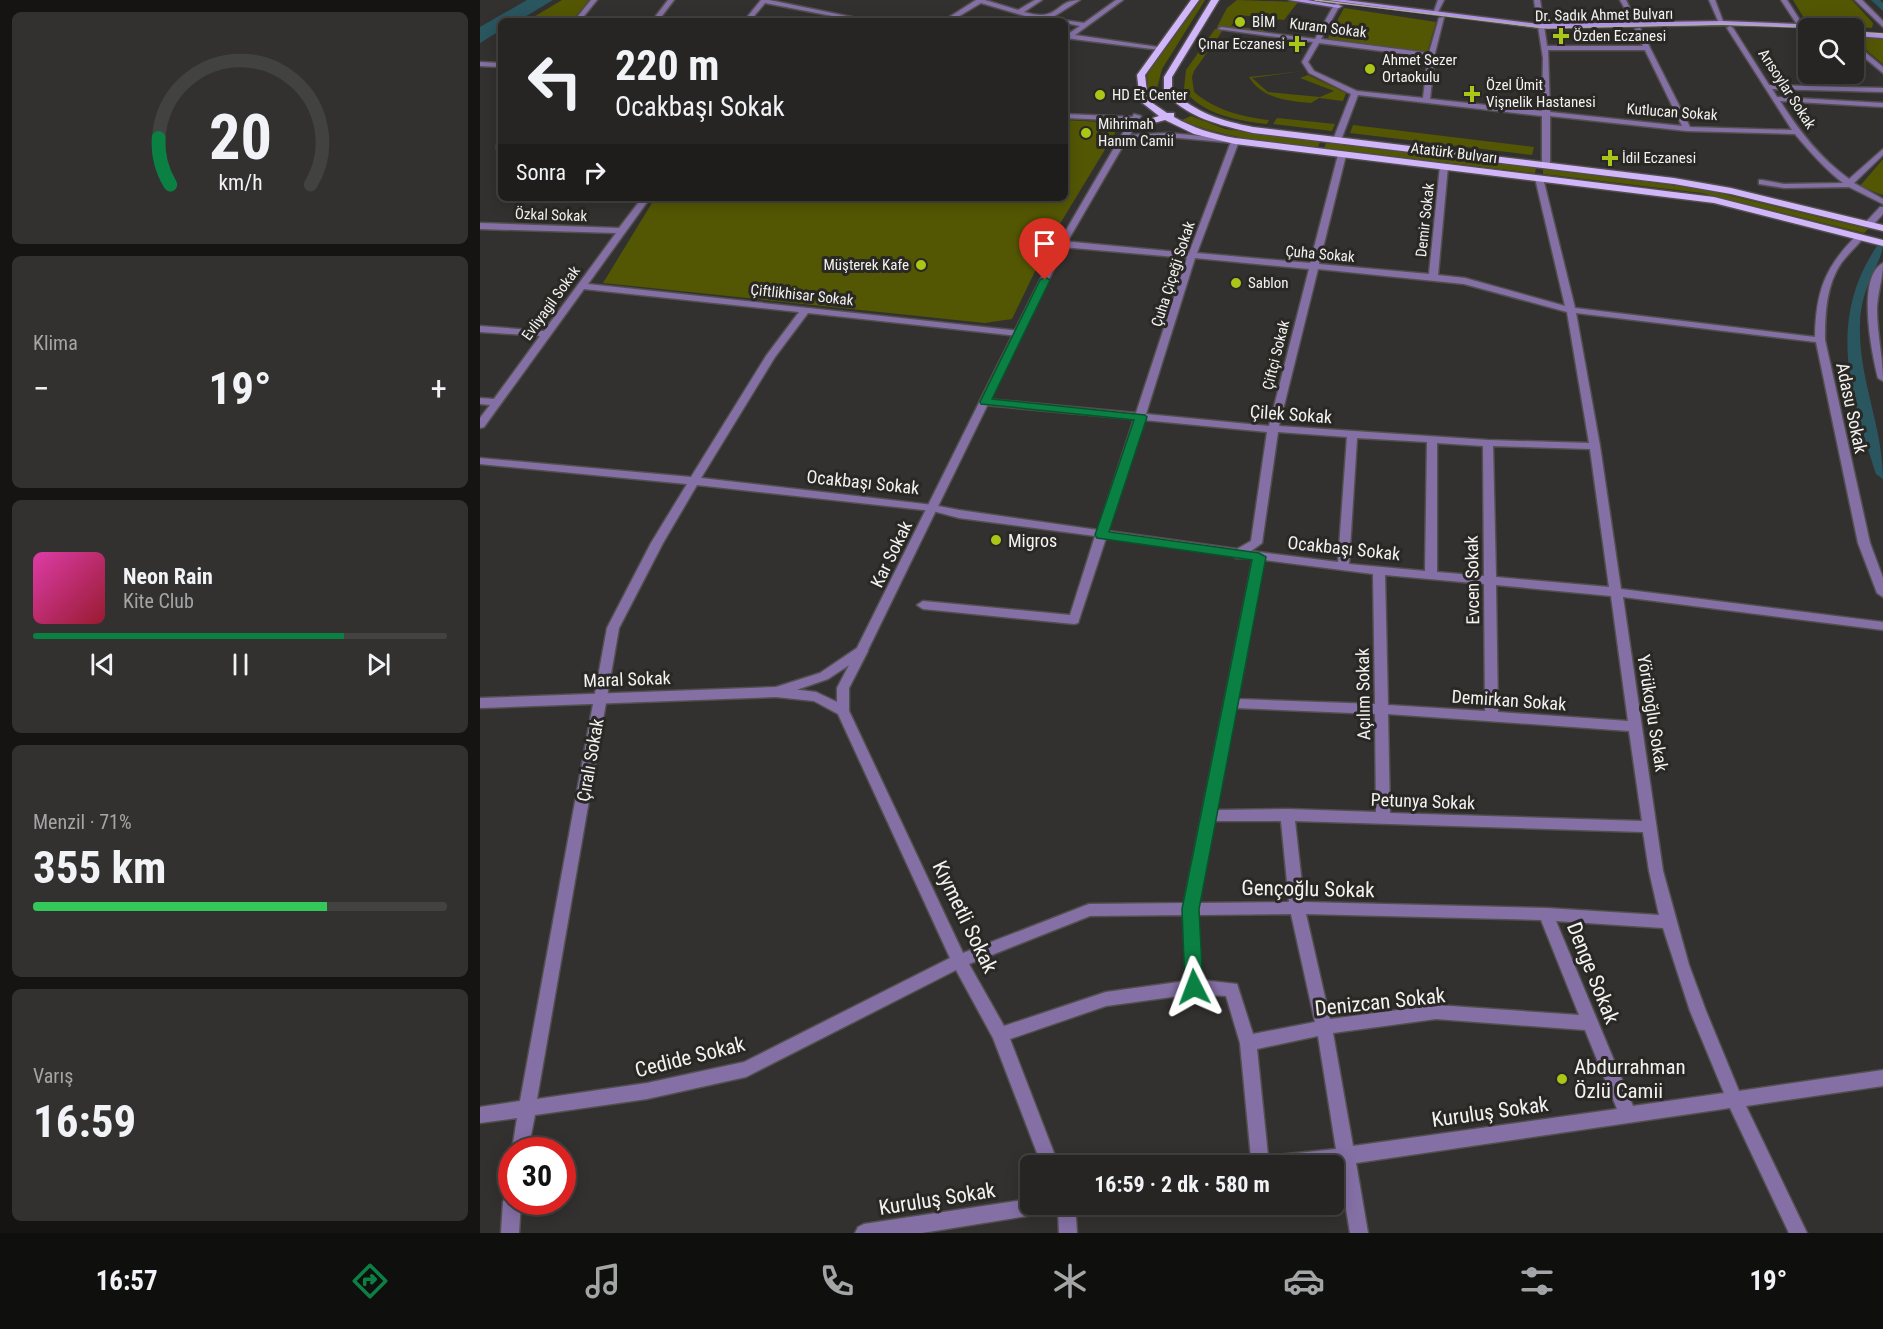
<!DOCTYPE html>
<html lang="tr">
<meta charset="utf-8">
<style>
body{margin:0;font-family:"Roboto Condensed",sans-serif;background:#323130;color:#f1f3f6;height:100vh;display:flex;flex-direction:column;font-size:22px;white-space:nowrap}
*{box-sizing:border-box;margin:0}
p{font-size:20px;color:#a4a5a6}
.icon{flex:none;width:33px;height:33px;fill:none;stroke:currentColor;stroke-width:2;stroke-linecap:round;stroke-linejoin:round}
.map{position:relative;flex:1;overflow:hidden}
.details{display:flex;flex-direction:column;gap:12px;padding:12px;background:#151413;width:480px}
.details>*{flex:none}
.banner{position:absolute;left:18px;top:18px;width:570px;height:183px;border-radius:9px;box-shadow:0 3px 15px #0003,0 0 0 2px #424241;background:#262523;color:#f1f3f6;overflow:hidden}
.controls{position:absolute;left:1318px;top:18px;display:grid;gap:12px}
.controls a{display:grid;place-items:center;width:66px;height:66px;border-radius:9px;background:#262523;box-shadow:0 3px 15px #0003,0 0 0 2px #424241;font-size:30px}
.speed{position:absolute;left:18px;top:1137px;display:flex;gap:12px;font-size:30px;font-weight:700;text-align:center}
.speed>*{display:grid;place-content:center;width:78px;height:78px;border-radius:50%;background:#262523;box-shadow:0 3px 15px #0003,0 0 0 2px #424241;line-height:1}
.speed .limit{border:9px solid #d22;background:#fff;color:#111}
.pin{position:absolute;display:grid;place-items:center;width:51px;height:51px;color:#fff;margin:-62px -26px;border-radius:50% 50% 50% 0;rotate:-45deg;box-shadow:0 0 6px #0007}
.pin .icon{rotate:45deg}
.me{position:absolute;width:66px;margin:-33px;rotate:357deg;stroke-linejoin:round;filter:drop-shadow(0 0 4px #0008)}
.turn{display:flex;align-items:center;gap:21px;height:126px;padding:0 18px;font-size:27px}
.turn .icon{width:78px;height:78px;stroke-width:2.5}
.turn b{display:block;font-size:42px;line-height:51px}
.then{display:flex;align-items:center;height:57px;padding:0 18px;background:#0003;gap:12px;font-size:22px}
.big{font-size:45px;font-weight:700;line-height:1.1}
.details .card{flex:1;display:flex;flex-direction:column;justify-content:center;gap:9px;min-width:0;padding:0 21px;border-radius:9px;background:#323130}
.details .dial{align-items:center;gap:0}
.dial svg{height:156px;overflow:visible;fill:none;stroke:#424241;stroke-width:7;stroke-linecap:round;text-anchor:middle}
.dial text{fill:#f1f3f6;stroke:none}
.song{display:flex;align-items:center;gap:18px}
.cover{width:72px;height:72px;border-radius:9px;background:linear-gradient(135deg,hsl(320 70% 55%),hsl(350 70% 35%))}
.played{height:6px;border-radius:3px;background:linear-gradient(90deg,#0b8043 75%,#424241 75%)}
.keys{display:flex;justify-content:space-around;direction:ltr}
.heat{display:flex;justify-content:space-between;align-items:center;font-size:33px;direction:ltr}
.charge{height:9px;border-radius:4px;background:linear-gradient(90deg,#34c759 71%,#424241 0)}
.trip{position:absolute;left:540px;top:1155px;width:324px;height:60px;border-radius:9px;background:#262523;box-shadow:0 3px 15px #0003,0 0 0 2px #424241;font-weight:700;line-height:60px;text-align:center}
.tabs{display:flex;height:96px;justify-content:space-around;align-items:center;background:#0f0f0e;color:#a4a5a6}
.tabs .icon{width:42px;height:42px}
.tabs .on{color:#0b8043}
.tabs b{font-size:27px;color:#f1f3f6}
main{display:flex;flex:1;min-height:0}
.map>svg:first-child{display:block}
.green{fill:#535704}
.water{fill:#2a5660}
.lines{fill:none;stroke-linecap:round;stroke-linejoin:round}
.canal{fill:#2a5660;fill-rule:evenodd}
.minor-casing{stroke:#52504e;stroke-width:3}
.tertiary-casing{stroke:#52504e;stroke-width:3}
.secondary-casing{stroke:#52504e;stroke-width:3}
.primary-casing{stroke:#52504e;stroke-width:3}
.minor{fill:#8570a6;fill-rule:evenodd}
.tertiary{fill:#8570a6;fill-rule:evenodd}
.secondary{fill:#b491e8;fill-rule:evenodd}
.primary{fill:#d1b7fa;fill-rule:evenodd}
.tram{stroke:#adacaa;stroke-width:1.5}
.route{fill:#0b8043;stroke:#07532c;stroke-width:1.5}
.poi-dot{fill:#aac717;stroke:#292825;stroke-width:2}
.labels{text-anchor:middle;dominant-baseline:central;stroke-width:6;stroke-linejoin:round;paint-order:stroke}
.far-street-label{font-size:15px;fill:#f3f2f0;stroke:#292825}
.far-poi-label{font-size:15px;fill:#f3f2f0;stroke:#292825;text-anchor:start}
.street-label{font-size:18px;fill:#f3f2f0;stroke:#292825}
.poi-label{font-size:18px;fill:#f3f2f0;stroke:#292825;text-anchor:start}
.near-street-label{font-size:21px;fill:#f3f2f0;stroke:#292825}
.near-poi-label{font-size:21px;fill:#f3f2f0;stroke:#292825;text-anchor:start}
</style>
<main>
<section class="details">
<div class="card dial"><svg viewBox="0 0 100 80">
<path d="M14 69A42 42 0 1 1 86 69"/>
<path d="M14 69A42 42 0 0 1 8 45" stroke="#0b8043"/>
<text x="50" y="56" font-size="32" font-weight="700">20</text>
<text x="50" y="72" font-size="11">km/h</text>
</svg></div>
<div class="card"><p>Klima</p>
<div class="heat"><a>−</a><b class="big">19°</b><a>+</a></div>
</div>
<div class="card">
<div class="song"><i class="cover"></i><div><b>Neon Rain</b><p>Kite Club</p></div></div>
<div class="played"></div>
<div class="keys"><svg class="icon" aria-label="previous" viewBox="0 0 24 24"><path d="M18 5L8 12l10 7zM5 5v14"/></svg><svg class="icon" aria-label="pause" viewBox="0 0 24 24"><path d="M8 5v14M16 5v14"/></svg><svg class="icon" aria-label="next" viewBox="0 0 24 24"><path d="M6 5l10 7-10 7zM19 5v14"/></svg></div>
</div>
<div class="card"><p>Menzil · 71%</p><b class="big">355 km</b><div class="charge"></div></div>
<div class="card"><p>Varış</p><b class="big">16:59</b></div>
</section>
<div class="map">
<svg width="1403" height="1233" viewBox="0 0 1403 1233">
<rect width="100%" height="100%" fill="#33312f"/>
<path class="green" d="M82,0H109L92,21H47Z
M721,0H725L682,69L677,88H668L667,75L671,69Z
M757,0L818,2L804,20L759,15L751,26L784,30L783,32L737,27L747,8Z
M1313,0H1372L1393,23L1392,28L1327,23Z
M864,8L956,22L947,53L847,40Z
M735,29L743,30L714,71L712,77L714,92C735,110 762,117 789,120L787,124C759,121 720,114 704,89L706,70Z
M1374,35L1403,38V64L1374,40Z
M823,71L772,78L788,92L840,97L854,91L820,78L828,75L866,93L863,101L839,98L831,103C809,101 782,99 769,77Z
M711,116L745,129L840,142L838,147C792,142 745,139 702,120Z
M797,118L855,124L852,131L793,124Z
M585,120L641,123L569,242L532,319L505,323L123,283L175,198H585Z
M873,125L1054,147L1052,155L870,133Z
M846,143L1056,168L1055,173L844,148Z
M1403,159V194L1402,195L1380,186Z
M1063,169L1222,189L1388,229L1384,233L1222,193L1063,174Z"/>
<path class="water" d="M47,0H73L38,21H21V30L0,43V27Z"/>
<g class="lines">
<path class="canal" d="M1391,0H1400L1403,3V11Z
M1403,241C1403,257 1395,266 1390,280C1384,294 1380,309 1380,324C1378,378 1403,426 1403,479L1396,474C1370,392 1346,319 1399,243Z"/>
<defs>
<path id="minor" d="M111,0H117L100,21H94Z
M188,0H194L178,21H172Z
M281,0H289L391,21H378L285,3L270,21H264Z
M496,0H505L538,10L555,0H562L544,12C580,23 574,0 600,0L570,19L548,21L550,19L545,16L501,3L471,21H463Z
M636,0H643L595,35L678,47L681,49L680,50L585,38V34H588L600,26L585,23V21H582L583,20L604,23Z
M958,0H964L957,14H953Z
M1054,0H1060L1067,46H1163L1155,29L1160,28L1210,127L1312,130L1247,28L1250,26L1253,28L1289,85L1403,88V92L1292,89L1297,97L1403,103V107L1300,101C1319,131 1340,158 1369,179L1403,149V155L1374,183L1403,199V204L1369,187L1304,188L1279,184V180H1282L1304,184L1363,183C1345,169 1330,152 1315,134L1207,131L1070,116V165L1066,167L1062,165V116L878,95L861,140L854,142L853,140L871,94L829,73L822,62L833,42L738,29L741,27L835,39L854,5L857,3L860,5L841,39L949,53L959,18L964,17L955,53L950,99L1062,111L1063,58ZM839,43L948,57L943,98L877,91L834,71L828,62ZM1068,50H1165L1202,126L1070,112Z
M1140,0H1146L1158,25H1154Z
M1229,0H1235L1244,24L1239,23Z
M1301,0H1307L1323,25L1322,26H1318Z
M1375,0H1382L1403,21V27Z
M1374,43L1403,67V73L1374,49Z
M0,62L21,63V67L0,66Z
M585,114L655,117L659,119L655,121L585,118Z
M752,139L759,141L717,253L830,263L858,155L862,153L866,155L839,264L949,274L960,166L964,164L968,166L958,275L985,278L1085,306L1055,178L1059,176L1063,178L1095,308L1335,337C1336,291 1345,267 1377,235L1384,237C1377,246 1369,253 1362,262C1346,285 1345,313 1345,340L1390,543L1403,578V597L1397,593L1378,543L1336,342L1096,313L1120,446L1141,589L1403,622V630L1143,597L1183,871L1209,965L1226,1011L1259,1091L1403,1070V1086L1266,1106L1327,1233H1309L1250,1108L876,1163L888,1233H870L859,1165L765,1166L767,1160L771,1158L760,1043L746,996L714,994L626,1006L530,1039L579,1166H562L513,1038L476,970L266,1077L167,1099L55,1115L48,1150H32L37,1118L0,1123V1107L40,1101L127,628L171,543L207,484L0,464V458L211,477L286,356L319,312L104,289L4,427L0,428V418L10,405L0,404V398L14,399L60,336L0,332V326L64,331L136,233L0,229V223L139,228L162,198H170L108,284L541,331L543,333L538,336L328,313L295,357L221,478L453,505L479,510L618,530L654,419L505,405L500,402L505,399L656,413L707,258L582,247L578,244L582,241L709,253ZM715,258L829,269L789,426L666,414ZM838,269L984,284L1087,312L1109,443L1008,440L799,426ZM664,420L787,432L771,541L757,549L628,531ZM798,432L867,437L858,562L771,551L782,543ZM877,438L947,442L945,571L869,564ZM957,443L1003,446L1004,576L957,572ZM1013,446L1110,449L1129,587L1016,577ZM217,485L453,511L479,518L615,536L590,615L443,601L437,605L443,609L594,624L598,623L626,538L751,555L756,558H773L704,903L609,904L483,953L369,711V688L388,651L386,648H378L357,688V702L336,692L296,687L292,689L290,692L292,695L296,697L334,701L358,714L470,958L264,1062L167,1083L57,1099L139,628L183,543ZM784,560L893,574L895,704L758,699ZM905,575L1004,584L1005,711L908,705ZM1016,585L1131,596L1148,721L1018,712ZM756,708L895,714L896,812L807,809L736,810ZM908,714L1149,731L1162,821L910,813ZM734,821H801L809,902L719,903ZM815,821L1163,832L1169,871L1179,915L1066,908L824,902ZM811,914L835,1022L773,1034L757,984L721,980L718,915ZM826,914L1061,920L1099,1015L956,1005L850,1019ZM703,915L706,981L626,992L524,1026L489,964L610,916ZM1076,921L1183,928L1210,1011L1244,1093L1153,1106ZM956,1019L1105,1030L1137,1109L873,1146L853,1033ZM838,1036L856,1149L788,1156L777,1049Z
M17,145H21V149H17Z
M1400,207H1403V214L1392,226H1386V222Z
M1403,263C1403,279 1397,294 1397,310C1397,334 1403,357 1403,381L1398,378C1392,354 1376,277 1403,263Z
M32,1193V1202H41L39,1233H21L23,1202L26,1196Z
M550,1199V1204H595L597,1233H579L578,1211L442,1233H375L378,1227L384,1224Z"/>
<path id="tertiary" d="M654,114L661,116L650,135L688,133L755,139L759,141L755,143L688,137L647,139L586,244L386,654L348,679L296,697L0,708V698L296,687L340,673L377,648L578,244Z"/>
<path id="secondary" d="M809,0H827L862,6L859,8Z
M847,0H865L1059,24L1242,21L1368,26L1371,28L1242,25L1059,28Z
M1374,32L1403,34V38L1374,36Z"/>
<path id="primary" d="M711,0H719L665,75L668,100L687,113H694V117C713,128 733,134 755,138L1234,197L1403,240V246L1234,203L755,144L714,134L685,120L648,130V126L679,116L660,101L657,75Z
M731,0H739L692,77V90C715,113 743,121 773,127L1194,178L1251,188L1403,225V231L1251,194L1194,184L773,133C740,125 706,118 684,91V77Z"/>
</defs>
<use href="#minor" class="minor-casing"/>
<use href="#tertiary" class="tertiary-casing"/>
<use href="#secondary" class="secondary-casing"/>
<use href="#primary" class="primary-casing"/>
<use href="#minor" class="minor"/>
<use href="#tertiary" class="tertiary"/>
<use href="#secondary" class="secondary"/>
<use href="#primary" class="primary"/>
<path class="tram" d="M835,0L1067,28L1241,24L1346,28
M1374,32L1403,34"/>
</g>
<path class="route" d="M565,277L570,280L512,399L665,415L667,417L629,532L779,553L786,557L719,909L723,987L720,993L714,995L708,993L705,987L702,909L772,560L617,538L615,535L654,420L501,404L500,402L560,280Z"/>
<g class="poi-dot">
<circle cx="760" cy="22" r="6"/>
<path d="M1078 27h6v6h6v6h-6v6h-6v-6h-6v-6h6z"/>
<path d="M814 35h6v6h6v6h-6v6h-6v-6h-6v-6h6z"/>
<circle cx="890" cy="69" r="6"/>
<path d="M989 85h6v6h6v6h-6v6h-6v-6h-6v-6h6z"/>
<circle cx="620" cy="95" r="6"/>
<circle cx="606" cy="133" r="6"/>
<path d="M1127 149h6v6h6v6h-6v6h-6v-6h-6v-6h6z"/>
<circle cx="441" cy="265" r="6"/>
<circle cx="756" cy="283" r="6"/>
<circle cx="516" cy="540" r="6"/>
<circle cx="1082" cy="1079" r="6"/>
</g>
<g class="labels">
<g class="far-street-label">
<text transform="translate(1124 15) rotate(-1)">Dr. Sadık Ahmet Bulvarı</text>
<text transform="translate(848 28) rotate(7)">Kuram Sokak</text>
<text transform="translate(1307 89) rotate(57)">Arısoylar Sokak</text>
<text transform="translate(1192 112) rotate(4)">Kutlucan Sokak</text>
<text transform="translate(974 153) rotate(7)">Atatürk Bulvarı</text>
<text transform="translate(71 215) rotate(2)">Özkal Sokak</text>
<text transform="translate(945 220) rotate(-84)">Demir Sokak</text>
<text transform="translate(840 254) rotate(5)">Çuha Sokak</text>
<text transform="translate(693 274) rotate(-72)">Çuha Çiçeği Sokak</text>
<text transform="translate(322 295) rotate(6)">Çiftlikhisar Sokak</text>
<text transform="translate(71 303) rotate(-54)">Evliyagil Sokak</text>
<text transform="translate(796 355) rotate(-76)">Çiftçi Sokak</text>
</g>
<g class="far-poi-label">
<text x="772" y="22">BİM</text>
<text x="1093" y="36">Özden Eczanesi</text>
<text x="805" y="44" text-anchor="end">Çınar Eczanesi</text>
<text x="902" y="60">Ahmet Sezer<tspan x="902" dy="17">Ortaokulu</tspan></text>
<text x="1006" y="85">Özel Ümit<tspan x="1006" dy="17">Vişnelik Hastanesi</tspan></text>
<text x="632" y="95">HD Et Center</text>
<text x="618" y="124">Mihrimah<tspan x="618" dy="17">Hanım Camii</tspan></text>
<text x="1142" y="158">İdil Eczanesi</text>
<text x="429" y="265" text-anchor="end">Müşterek Kafe</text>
<text x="768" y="283">Sablon</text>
</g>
<g class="street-label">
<text transform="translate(1372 408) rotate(78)">Adasu Sokak</text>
<text transform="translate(811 414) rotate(4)">Çilek Sokak</text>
<text transform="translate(383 482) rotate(6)">Ocakbaşı Sokak</text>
<text transform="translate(864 548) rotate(6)">Ocakbaşı Sokak</text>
<text transform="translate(411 554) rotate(-64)">Kar Sokak</text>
<text transform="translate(992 580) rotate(-91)">Evcen Sokak</text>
<text transform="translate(147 679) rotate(-2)">Maral Sokak</text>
<text transform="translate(883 694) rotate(-91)">Açılım Sokak</text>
<text transform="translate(1029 700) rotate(4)">Demirkan Sokak</text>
<text transform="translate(1173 713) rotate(81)">Yörükoğlu Sokak</text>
<text transform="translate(110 760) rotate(-80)">Çıralı Sokak</text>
<text transform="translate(943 801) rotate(2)">Petunya Sokak</text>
</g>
<g class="poi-label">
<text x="528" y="540">Migros</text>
</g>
<g class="near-street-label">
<text transform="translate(828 889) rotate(1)">Gençoğlu Sokak</text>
<text transform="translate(485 917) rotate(64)">Kıymetli Sokak</text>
<text transform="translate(1113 973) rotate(68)">Denge Sokak</text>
<text transform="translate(900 1002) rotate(-6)">Denizcan Sokak</text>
<text transform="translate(210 1057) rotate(-14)">Cedide Sokak</text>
<text transform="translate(1010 1112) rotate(-8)">Kuruluş Sokak</text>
<text transform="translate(457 1199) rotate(-9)">Kuruluş Sokak</text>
</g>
<g class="near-poi-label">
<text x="1094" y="1067">Abdurrahman<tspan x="1094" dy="24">Özlü Camii</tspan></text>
</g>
</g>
</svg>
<div class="controls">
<a><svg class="icon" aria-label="search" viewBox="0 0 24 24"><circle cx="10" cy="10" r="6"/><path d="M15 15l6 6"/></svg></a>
</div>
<div class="speed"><div class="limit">30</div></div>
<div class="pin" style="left:565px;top:280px;background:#d93025"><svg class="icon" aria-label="arrive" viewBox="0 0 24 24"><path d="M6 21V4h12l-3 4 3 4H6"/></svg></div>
<svg class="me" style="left:714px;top:987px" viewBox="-20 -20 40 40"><path d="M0-17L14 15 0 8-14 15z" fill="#0b8043" stroke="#fff" stroke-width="4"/></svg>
<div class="trip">16:59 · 2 dk · 580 m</div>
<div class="banner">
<div class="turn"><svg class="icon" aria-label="left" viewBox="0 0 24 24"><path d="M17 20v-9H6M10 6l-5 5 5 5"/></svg><div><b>220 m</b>Ocakbaşı Sokak</div></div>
<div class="then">Sonra<svg class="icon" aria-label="right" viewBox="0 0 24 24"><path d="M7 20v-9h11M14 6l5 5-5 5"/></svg></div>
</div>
</div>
</main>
<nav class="tabs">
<b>16:57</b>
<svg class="icon on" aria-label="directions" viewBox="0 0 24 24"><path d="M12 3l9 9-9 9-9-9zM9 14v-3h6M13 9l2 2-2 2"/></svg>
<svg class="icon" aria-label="music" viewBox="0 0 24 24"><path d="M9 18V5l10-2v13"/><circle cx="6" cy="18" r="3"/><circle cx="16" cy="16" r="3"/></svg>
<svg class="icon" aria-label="phone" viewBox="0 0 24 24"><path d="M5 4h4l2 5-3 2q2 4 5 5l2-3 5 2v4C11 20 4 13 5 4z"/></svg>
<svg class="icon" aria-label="climate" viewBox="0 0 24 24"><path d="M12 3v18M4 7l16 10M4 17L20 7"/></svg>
<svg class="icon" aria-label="car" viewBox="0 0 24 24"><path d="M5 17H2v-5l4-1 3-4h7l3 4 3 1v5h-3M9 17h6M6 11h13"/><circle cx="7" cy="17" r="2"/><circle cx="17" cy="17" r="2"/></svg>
<svg class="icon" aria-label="filters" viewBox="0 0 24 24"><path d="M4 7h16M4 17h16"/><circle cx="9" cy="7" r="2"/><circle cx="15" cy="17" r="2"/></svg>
<b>19°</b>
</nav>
